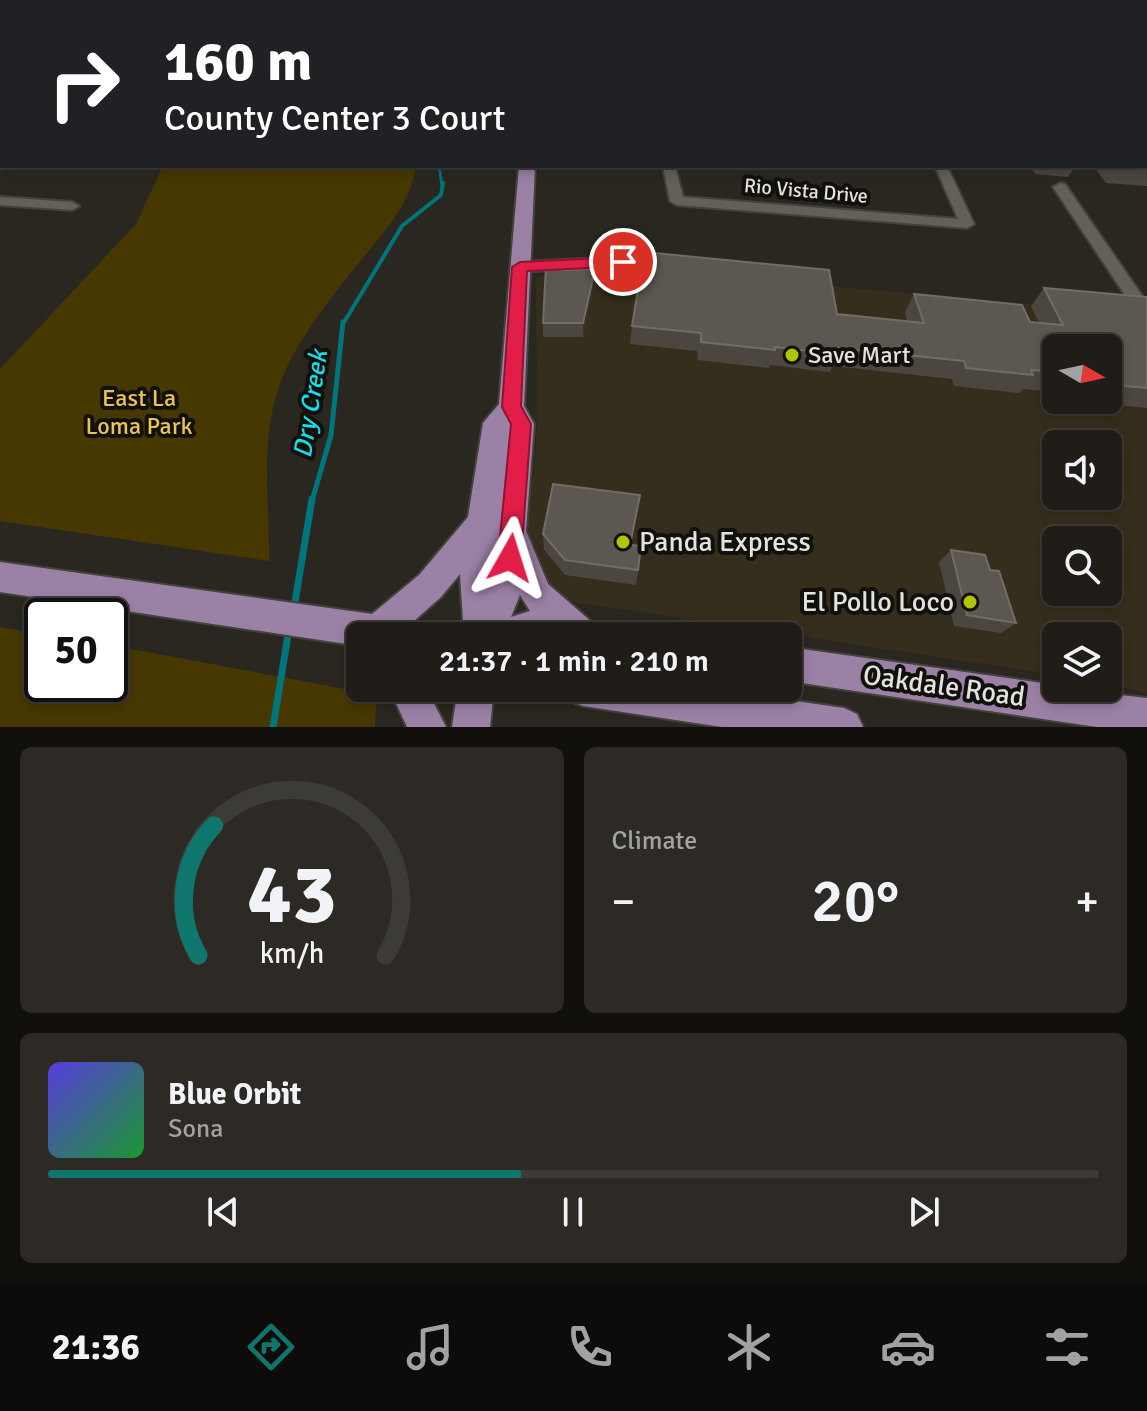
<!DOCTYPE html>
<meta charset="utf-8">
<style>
body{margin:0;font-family:Signika,sans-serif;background:#2d2a25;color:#f1f3f6;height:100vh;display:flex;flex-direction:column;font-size:30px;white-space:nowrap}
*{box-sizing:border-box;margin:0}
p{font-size:26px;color:#a2a2a2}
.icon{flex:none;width:44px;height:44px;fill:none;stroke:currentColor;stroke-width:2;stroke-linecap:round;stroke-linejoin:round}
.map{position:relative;height:727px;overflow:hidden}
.drawer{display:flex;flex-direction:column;gap:20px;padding:20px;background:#12100d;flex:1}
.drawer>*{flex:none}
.guide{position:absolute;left:0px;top:0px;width:1148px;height:168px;box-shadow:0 4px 12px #0003,0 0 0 2px #3d3b37;background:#202124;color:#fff;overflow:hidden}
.needle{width:52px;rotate:99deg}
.fabs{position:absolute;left:1042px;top:334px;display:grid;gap:16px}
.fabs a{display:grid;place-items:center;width:80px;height:80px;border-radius:12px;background:#201d18;box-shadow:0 4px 12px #0003,0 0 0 2px #3d3b37;font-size:40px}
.speed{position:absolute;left:24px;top:598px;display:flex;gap:16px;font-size:40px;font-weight:700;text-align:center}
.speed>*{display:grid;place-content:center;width:104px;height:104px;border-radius:50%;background:#201d18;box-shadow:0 4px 12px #0003,0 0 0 2px #3d3b37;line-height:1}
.speed .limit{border:4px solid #111;border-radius:12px;background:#fff;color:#111}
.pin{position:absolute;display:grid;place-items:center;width:68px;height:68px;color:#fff;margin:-34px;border:4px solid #fff;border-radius:50%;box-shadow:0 2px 8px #0007}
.me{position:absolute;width:88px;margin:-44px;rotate:6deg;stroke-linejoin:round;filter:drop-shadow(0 0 6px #0008)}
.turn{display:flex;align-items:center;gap:28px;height:168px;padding:0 32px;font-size:36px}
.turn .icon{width:104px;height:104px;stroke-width:2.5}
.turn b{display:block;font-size:56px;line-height:68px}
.big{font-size:60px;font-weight:600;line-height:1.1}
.drawer .widget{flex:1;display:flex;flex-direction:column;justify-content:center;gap:12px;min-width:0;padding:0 28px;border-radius:12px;background:#2d2a25}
.drawer .dial{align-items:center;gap:0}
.dial svg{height:208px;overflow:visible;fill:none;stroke:#3d3b37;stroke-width:7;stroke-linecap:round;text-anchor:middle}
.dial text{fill:#f1f3f6;stroke:none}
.song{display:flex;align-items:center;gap:24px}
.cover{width:96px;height:96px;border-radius:12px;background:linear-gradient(135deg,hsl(250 70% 55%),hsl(130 70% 35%))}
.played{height:8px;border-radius:4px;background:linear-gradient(90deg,#0f766e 45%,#3d3b37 45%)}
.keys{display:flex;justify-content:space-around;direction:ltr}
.heat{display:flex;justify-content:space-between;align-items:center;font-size:44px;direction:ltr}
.drawer .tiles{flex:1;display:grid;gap:20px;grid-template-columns:1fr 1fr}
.widget:last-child{grid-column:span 2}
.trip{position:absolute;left:346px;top:622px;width:456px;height:80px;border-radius:12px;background:#201d18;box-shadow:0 4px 12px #0003,0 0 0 2px #3d3b37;font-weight:600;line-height:80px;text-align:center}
.menu{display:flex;height:128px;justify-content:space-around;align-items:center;background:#0d0c0a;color:#a2a2a2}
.menu .icon{width:56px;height:56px}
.menu .selected{color:#0f766e}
.menu b{font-size:36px;color:#f1f3f6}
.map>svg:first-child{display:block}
.commercial{fill:#352e1d;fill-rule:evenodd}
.green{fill:#473801}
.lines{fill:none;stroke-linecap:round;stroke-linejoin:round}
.stream-far3{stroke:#00757b;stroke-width:3}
.stream-far2{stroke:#00757b;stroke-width:4}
.stream-far1{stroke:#00757b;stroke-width:5}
.stream{stroke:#00757b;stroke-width:7}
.minor-casing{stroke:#44423d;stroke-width:4}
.major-casing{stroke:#44423d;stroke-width:4}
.minor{fill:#636058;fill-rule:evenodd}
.major{fill:#9c81a7;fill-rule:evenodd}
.wall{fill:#4b4640}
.shaded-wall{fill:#37322c}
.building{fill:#5c5751;stroke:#716c67;stroke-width:2}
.route{fill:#e11d48;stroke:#92132f;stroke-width:2}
.poi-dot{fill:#b0c500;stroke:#11100d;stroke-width:3}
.labels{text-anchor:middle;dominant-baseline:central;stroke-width:8;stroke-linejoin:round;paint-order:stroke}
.far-street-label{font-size:20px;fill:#e3e2dd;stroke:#11100d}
.poi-label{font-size:24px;fill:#e3e2dd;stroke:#11100d;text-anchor:start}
.park-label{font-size:24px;fill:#e9c44f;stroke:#11100d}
.water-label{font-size:26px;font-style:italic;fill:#11e1eb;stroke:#11100d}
.near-poi-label{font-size:28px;fill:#e3e2dd;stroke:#11100d;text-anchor:start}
.near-street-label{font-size:28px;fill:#e3e2dd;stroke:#11100d}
</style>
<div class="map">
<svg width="1147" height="727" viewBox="0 0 1147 727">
<rect width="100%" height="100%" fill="#2a2720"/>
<path class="commercial" d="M641,269L1140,314L1147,325V694L1108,682V636H1056V675L555,599L528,555L525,515L534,472L537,422L536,279L552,271ZM1056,348H1108V400H1056ZM1056,444H1108V496H1056ZM1056,540H1108V592H1056Z"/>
<path class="green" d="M163,166H416C410,205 386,229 362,259C335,292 304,331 286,369C257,432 270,495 269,561L0,521V369L136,224Z
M0,627L42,634V684H110V645L377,695L375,727H0Z"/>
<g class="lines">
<path class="stream-far3" d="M439,166L442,185"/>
<path class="stream-far2" d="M343,324L402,226L441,195L443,183"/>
<path class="stream-far1" d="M312,501L331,435L343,322"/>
<path class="stream" d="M294,608L312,499
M273,727L289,629"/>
<defs>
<path id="minor" d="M1146,76H1147V83H1146Z
M2,125V133L0,134V126Z
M663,166H675L683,197L958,219L935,166H947L974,224L967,228L677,205L670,201Z
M1060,183L1065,184L1147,303V321L1141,319L1053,187Z
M0,197L72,202L79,206L72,210L0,205Z
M623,257L628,259V265L520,272L512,267L520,262Z"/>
<path id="major" d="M519,166H535L524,406L534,424L526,531L548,584L594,624L599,636H464L460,574L441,597L414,621L421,624L426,636H360V646L0,592V562L372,614L419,575L468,517L483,423L499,404ZM520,595L530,611L511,617Z
M788,647L1056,685V688L1147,698V727H1097L788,681Z
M389,688H426L446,727H407Z
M458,688H494L490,727H452Z
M565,688H704L844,708L857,714L863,727H722L583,706L570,701Z"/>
</defs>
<use href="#minor" class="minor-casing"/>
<use href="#major" class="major-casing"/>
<use href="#minor" class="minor"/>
<use href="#major" class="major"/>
</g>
<path class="wall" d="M1146,134L1147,186L1106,183L1093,166H1146Z
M1030,166H1075L1068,177L1035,174Z
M595,269L594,283L583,337H543V323L563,270Z
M1044,288L1147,297V408L1096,403L1095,400H1108V348H1056V392L1023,389L1019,393L954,386L952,379L833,366L830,372L770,365L769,368L698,360L697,351L630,344L632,326L837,314L907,322L905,312L914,294L1030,322L1039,323L1031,306Z
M640,495L631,545L638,570L636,585L565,575L544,550L543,534Z
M951,550L990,570L1016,623L1001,633L954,626L939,562Z"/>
<path class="shaded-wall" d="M595,269L594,283L583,337V323Z"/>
<path class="building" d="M1146,153L1147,169L1117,166H1146Z
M644,252L829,270L837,314L924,323L914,294L1022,305L1030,322L1063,325L1044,288L1147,297V388L1114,385L1108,377V348H1056V372L1031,370L1033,375L966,368L964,361L837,348L838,354L775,347V350L701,342V333L632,326Z
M546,266H563V270L595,269L583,323H543Z
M553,484L640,495L630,545L641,546L638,570L565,560L543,534Z
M951,550L985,555L990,570L999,571L1016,623L967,615Z"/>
<linearGradient id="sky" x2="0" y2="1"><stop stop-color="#171512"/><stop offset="0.43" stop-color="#44474e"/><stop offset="1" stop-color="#44474e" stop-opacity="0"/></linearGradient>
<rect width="1147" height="178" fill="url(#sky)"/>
<path class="route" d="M623,257L631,262L629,266L527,271L521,406L531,424L521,558L518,566L510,569L501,566L498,558L511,424L502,407L512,267L520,262Z"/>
<g class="poi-dot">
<circle cx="792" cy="355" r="8"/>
<circle cx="623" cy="542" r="8"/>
<circle cx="970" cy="602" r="8"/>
</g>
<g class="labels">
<g class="far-street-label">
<text transform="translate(806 191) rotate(5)">Rio Vista Drive</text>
</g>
<g class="poi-label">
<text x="808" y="355">Save Mart</text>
</g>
<g class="park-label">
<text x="139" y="398">East La<tspan x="139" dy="28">Loma Park</tspan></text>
</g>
<g class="water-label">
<text transform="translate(311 404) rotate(-81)">Dry Creek</text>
</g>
<g class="near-poi-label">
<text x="639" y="542">Panda Express</text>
<text x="954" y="602" text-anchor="end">El Pollo Loco</text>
</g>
<g class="near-street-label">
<text transform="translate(944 686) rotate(8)">Oakdale Road</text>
</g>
</g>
</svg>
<div class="fabs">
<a><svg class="needle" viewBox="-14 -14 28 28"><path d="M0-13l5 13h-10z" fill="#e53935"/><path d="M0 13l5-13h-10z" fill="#a2a2a2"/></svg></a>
<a><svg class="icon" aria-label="sound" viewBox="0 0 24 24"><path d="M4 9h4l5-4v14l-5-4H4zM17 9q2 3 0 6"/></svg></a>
<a><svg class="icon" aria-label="search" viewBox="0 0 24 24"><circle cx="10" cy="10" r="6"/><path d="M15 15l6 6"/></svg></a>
<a><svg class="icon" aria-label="layers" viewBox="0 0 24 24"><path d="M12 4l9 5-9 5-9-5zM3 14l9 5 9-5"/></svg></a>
</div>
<div class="speed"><div class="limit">50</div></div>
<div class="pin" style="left:623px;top:262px;background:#d93025"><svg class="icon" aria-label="arrive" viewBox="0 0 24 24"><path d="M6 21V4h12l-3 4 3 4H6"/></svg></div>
<svg class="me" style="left:510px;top:558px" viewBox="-20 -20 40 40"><path d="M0-17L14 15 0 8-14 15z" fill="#e11d48" stroke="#fff" stroke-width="4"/></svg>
<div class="trip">21:37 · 1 min · 210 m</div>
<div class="guide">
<div class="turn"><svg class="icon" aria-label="right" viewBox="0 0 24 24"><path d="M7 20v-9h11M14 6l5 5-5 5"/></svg><div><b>160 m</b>County Center 3 Court</div></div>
</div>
</div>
<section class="drawer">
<div class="tiles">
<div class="widget dial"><svg viewBox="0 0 100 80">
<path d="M14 69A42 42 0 1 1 86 69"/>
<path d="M14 69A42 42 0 0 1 20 19" stroke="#0f766e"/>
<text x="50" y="56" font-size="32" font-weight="700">43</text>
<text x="50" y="72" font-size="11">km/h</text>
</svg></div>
<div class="widget"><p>Climate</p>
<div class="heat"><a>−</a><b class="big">20°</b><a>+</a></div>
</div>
<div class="widget">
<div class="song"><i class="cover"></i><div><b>Blue Orbit</b><p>Sona</p></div></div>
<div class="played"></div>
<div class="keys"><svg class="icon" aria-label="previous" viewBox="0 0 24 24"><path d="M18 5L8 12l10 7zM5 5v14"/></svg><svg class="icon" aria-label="pause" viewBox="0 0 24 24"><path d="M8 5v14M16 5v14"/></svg><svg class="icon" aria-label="next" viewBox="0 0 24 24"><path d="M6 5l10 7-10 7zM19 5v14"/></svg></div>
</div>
</div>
</section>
<nav class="menu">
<b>21:36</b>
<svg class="icon selected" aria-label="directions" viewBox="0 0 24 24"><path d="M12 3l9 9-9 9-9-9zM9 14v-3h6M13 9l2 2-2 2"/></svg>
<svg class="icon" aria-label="music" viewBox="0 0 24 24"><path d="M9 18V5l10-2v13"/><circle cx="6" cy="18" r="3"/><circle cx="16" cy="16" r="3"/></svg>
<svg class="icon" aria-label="phone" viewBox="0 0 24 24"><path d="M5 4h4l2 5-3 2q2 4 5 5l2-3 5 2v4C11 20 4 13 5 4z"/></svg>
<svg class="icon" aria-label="climate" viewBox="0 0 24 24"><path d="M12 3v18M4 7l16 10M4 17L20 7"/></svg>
<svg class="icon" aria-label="car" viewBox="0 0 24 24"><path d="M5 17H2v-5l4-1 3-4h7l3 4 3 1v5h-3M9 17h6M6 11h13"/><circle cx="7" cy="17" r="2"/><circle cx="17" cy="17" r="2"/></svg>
<svg class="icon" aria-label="filters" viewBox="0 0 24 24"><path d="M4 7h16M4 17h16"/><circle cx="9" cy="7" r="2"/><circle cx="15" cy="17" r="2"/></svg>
</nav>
